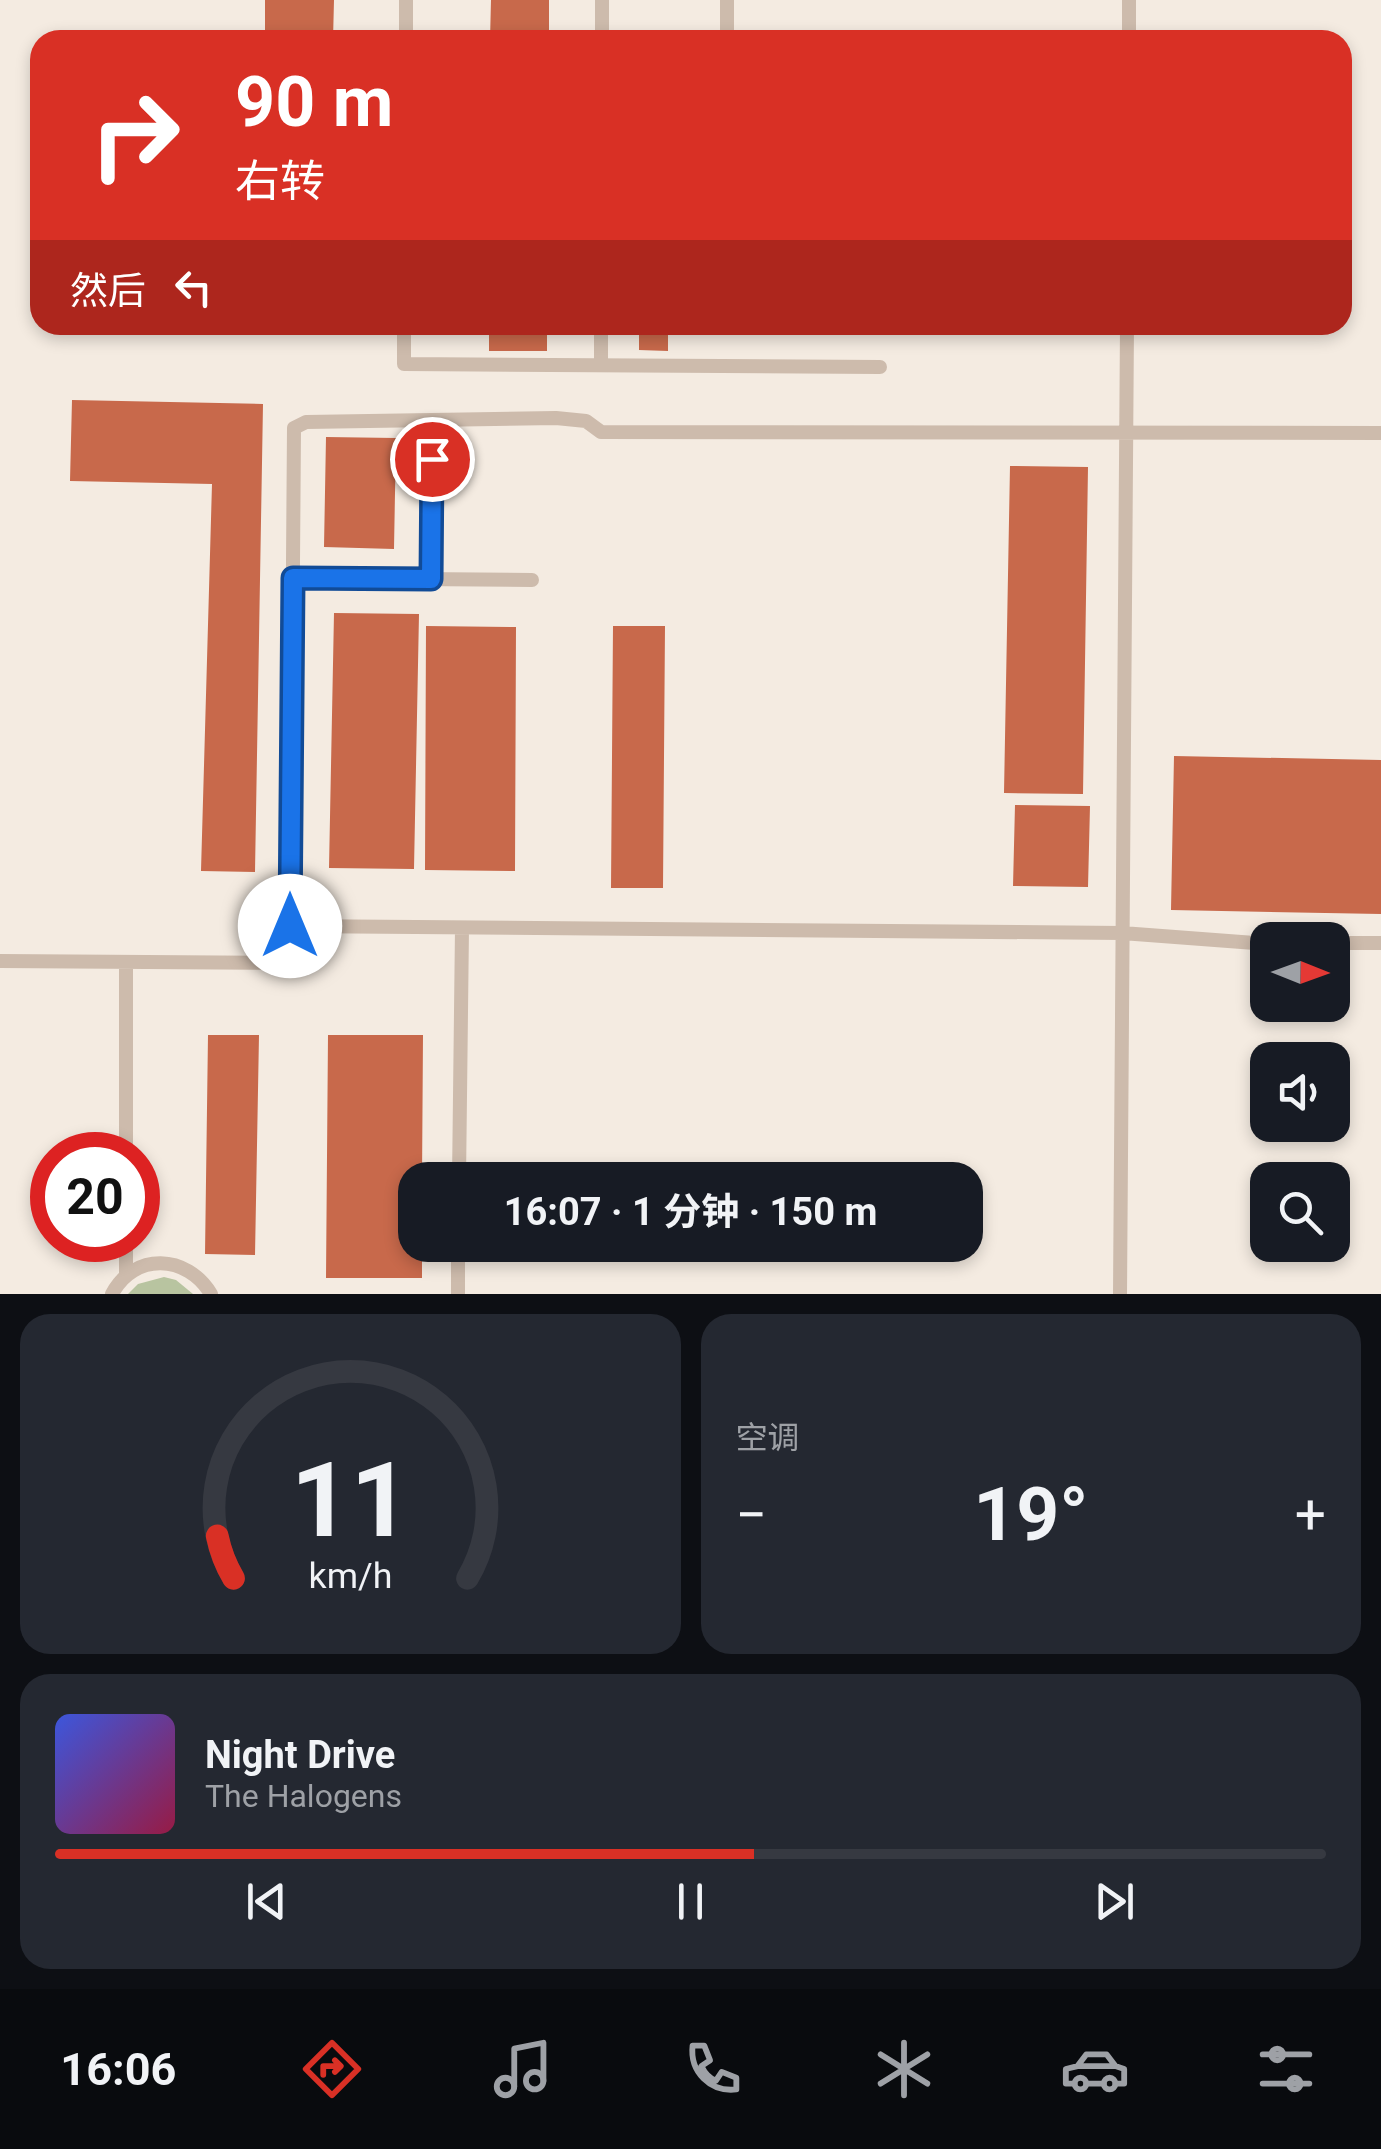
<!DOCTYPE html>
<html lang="zh">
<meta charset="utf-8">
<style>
body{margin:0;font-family:Roboto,"Noto Sans SC",sans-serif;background:#242831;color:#f1f3f6;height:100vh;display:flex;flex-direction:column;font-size:38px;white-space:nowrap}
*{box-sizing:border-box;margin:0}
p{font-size:32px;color:#9ea1a6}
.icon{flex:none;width:55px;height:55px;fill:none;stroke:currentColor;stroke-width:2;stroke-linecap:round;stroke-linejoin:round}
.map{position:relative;height:1294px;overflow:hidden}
.sheet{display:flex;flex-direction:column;gap:20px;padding:20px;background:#0d0f14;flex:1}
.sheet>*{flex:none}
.top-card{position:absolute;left:30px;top:30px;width:1322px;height:305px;border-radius:30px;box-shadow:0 5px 15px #0003;background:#d93025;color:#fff;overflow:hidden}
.needle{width:65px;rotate:91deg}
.tools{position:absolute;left:1250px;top:922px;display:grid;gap:20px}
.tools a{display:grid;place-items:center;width:100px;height:100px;border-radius:20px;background:#171b24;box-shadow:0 5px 15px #0003;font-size:50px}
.speed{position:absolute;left:30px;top:1132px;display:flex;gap:20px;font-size:50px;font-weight:700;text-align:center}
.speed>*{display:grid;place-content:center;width:130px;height:130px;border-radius:50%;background:#171b24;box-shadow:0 5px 15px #0003;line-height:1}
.speed .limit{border:15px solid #d22;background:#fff;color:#111}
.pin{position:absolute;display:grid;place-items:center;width:85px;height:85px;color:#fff;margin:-42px;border:5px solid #fff;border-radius:50%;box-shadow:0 2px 10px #0007}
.me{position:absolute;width:110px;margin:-55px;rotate:0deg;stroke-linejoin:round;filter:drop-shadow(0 0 8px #0008)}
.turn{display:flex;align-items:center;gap:35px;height:210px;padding:0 40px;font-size:45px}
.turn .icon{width:130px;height:130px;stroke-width:2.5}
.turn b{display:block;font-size:70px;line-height:85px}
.then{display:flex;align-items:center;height:95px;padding:0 40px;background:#0003;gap:20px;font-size:38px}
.big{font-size:75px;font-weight:700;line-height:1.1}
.sheet .tile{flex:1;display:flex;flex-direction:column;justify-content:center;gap:15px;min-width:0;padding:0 35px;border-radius:30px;background:#242831}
.sheet .dial{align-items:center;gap:0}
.dial svg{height:260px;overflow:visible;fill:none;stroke:#363941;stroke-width:7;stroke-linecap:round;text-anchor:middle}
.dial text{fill:#f1f3f6;stroke:none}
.song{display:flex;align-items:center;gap:30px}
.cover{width:120px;height:120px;border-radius:15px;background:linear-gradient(135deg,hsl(230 70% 55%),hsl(340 70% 35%))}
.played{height:10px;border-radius:5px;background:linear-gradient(90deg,#d93025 55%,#363941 55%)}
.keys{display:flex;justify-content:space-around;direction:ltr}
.heat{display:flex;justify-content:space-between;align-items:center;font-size:55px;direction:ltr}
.sheet .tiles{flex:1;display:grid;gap:20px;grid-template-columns:1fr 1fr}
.tile:last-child{grid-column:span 2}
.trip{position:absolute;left:398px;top:1162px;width:585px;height:100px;border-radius:30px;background:#171b24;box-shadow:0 5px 15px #0003;font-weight:700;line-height:100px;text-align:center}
.menu{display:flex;height:160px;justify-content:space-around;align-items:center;background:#090b0e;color:#9ea1a6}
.menu .icon{width:70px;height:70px}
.menu .current{color:#d93025}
.menu b{font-size:45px;color:#f1f3f6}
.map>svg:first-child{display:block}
.green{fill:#b8c4a0}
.building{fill:#c8694b}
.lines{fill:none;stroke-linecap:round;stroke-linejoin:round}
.service{stroke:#cdbbac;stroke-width:14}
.route-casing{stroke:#114b97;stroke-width:25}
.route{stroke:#1a73e8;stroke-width:18}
</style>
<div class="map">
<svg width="1381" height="1294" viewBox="0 0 1381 1294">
<rect width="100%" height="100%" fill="#f4ebe1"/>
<path class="green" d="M164,1277L176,1280L193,1294H128L138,1284Z"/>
<path class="building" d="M265,0H334L333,40H265Z
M491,0H549V40H490Z
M489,325H547V351H489Z
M639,325H668V351L639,350Z
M72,400L263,404L255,872L201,871L212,484L70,481Z
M326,437L396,438L394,549L324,547Z
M1010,466L1088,467L1083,794L1004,793Z
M334,613L419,614L414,869L329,868Z
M426,626L516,627L515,871L425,870Z
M613,626H665L663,888H611Z
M1174,756L1381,760V914L1171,910Z
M1015,805L1090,806L1088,887L1013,886Z
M208,1035H259L255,1255L205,1254Z
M328,1035H423L422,1180H415V1245H422V1278H326Z"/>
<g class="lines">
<path class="service" d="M406,40V0
M602,40V0
M727,40V0
M1129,40V0
M404,325V364L880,367
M601,365V325
M293,578L532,580
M431,579L433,420
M290,926L1122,933L1268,944
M1332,943H1381
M0,961L290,963L294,428L306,422L556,418L586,421L601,432L1381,433
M126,1155V962
M459,1180L462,928
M126,1275V1240
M112,1294C134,1252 187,1254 211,1294
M458,1294V1245
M1120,1294L1127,325"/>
</g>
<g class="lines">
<defs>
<path id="route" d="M290,926L293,578L431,579L432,459"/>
</defs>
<use href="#route" class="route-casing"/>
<use href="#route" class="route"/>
</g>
</svg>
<div class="tools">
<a><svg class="needle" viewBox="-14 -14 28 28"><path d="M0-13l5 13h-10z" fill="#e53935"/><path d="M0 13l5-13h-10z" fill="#9ea1a6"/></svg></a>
<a><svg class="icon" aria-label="sound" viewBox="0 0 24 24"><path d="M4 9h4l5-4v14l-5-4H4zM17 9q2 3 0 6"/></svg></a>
<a><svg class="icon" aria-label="search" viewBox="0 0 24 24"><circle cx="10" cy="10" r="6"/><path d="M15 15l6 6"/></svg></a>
</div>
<div class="speed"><div class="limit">20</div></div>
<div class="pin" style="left:432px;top:459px;background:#d93025"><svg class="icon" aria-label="arrive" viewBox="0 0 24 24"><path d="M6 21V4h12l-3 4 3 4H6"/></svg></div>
<svg class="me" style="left:290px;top:926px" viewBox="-20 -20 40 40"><circle r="19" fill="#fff"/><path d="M0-13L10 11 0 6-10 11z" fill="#1a73e8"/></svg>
<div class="trip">16:07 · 1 分钟 · 150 m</div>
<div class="top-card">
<div class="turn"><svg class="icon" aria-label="right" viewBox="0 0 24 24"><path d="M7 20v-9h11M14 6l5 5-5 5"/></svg><div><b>90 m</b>右转</div></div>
<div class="then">然后<svg class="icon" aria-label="left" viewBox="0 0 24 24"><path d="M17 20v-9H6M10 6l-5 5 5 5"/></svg></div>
</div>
</div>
<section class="sheet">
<div class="tiles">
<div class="tile dial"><svg viewBox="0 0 100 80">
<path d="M14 69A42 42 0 1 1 86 69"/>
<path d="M14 69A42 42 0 0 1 9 56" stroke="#d93025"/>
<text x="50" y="56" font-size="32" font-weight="700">11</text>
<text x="50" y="72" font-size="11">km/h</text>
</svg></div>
<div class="tile"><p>空调</p>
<div class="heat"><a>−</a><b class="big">19°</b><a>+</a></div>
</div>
<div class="tile">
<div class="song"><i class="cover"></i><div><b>Night Drive</b><p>The Halogens</p></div></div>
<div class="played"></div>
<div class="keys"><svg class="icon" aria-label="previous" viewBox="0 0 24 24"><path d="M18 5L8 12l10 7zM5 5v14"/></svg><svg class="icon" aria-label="pause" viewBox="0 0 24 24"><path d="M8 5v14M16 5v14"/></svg><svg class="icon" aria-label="next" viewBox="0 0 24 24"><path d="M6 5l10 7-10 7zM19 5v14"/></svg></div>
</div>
</div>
</section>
<nav class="menu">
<b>16:06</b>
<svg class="icon current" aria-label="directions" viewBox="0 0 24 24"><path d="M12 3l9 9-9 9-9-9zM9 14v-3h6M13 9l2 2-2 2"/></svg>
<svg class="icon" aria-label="music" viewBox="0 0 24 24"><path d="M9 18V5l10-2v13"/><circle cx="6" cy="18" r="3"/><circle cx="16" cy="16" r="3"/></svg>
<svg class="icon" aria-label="phone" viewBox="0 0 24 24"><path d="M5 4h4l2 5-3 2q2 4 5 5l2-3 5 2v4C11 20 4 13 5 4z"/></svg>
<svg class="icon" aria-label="climate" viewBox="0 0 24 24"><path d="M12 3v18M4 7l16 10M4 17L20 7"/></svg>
<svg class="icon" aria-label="car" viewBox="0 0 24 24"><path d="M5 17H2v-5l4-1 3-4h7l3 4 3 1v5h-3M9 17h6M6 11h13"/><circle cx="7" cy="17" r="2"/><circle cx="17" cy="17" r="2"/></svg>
<svg class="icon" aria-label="filters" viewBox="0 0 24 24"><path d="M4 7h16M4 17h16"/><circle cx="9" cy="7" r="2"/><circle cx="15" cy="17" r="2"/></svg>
</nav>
